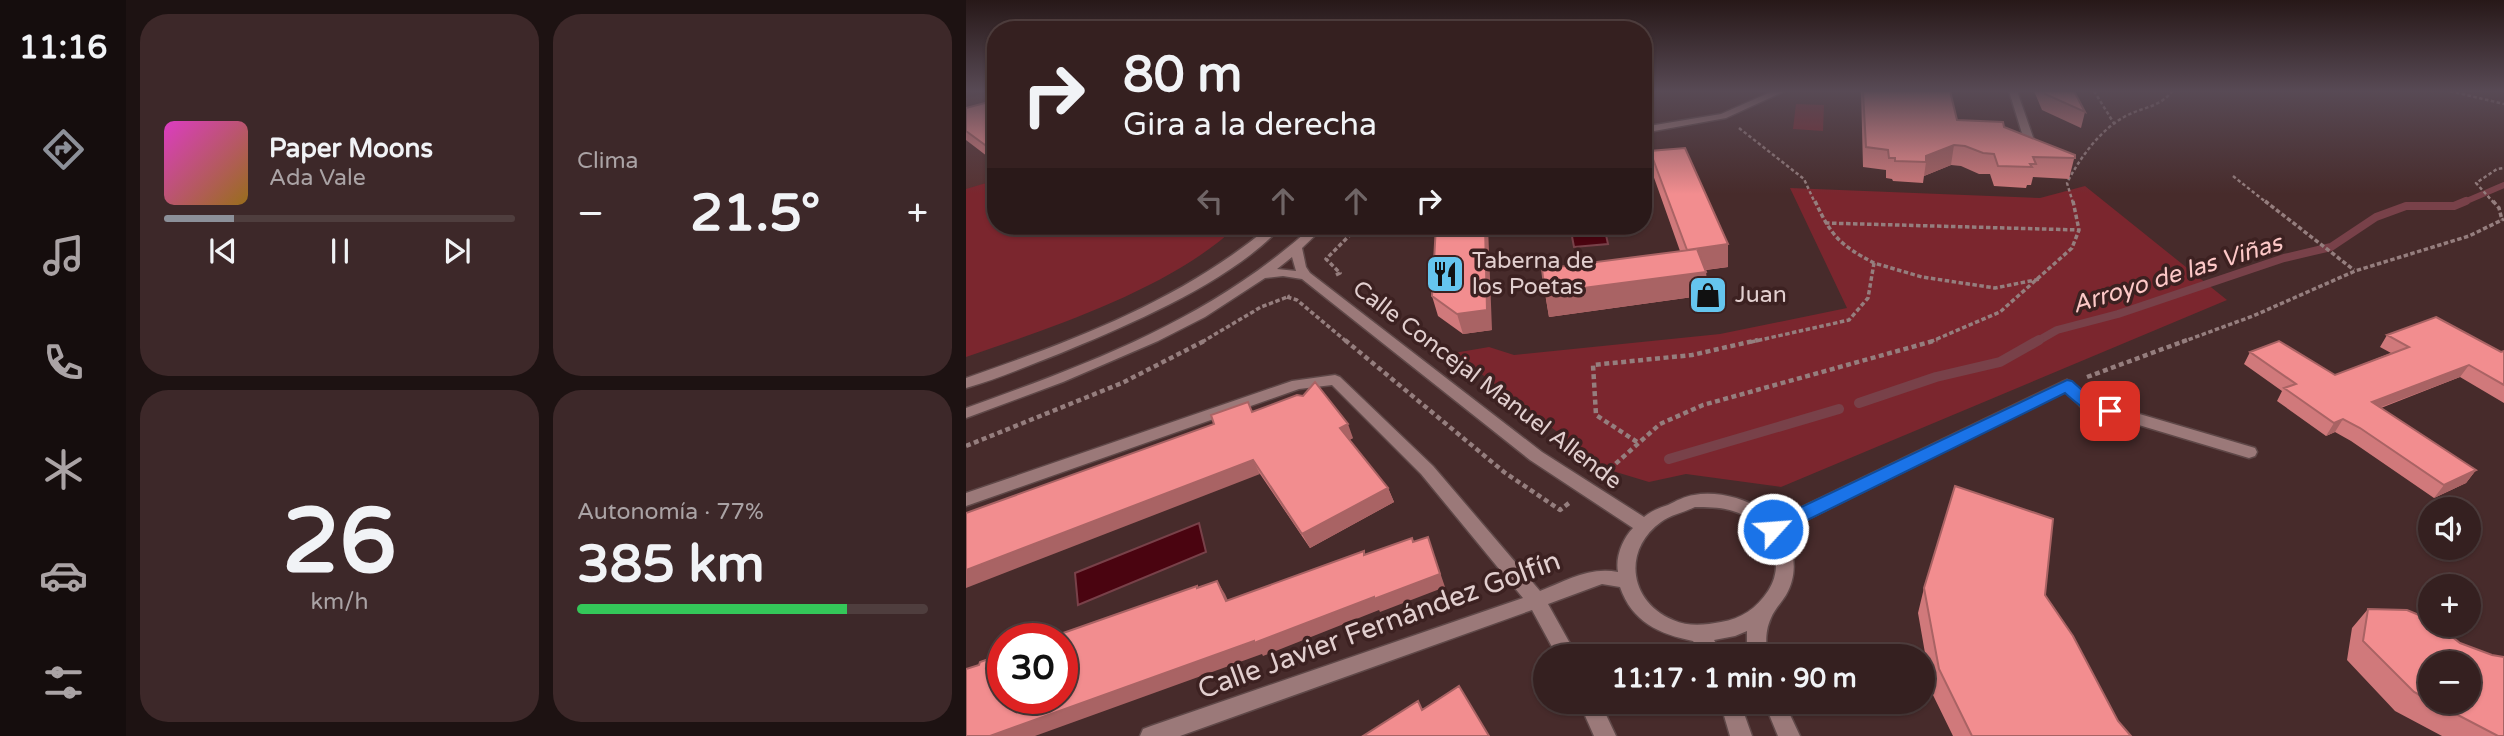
<!DOCTYPE html>
<html lang="es">
<meta charset="utf-8">
<style>
body{margin:0;font-family:"Varela Round",sans-serif;background:#3d2829;color:#f1f3f6;height:100vh;display:flex;flex-direction:column;font-size:26px;white-space:nowrap}
*{box-sizing:border-box;margin:0}
p{font-size:23px;color:#aaa3a5}
.icon{flex:none;width:38px;height:38px;fill:none;stroke:currentColor;stroke-width:2;stroke-linecap:round;stroke-linejoin:round}
.map{position:relative;flex:1;overflow:hidden}
.drawer{display:flex;flex-direction:column;gap:14px;padding:14px;background:#1d1212;width:840px}
.drawer>*{flex:none}
.top-card{position:absolute;left:21px;top:21px;width:665px;height:214px;border-radius:28px;box-shadow:0 2px 5px #0004,0 0 0 2px #4f3e3e;background:#352020;color:#f1f3f6;overflow:hidden}
.controls{position:absolute;left:1452px;top:497px;display:grid;gap:14px}
.controls a{display:grid;place-items:center;width:63px;height:63px;border-radius:50%;background:#352020;box-shadow:0 2px 5px #0004,0 0 0 2px #4f3e3e;font-size:35px}
.speed{position:absolute;left:21px;top:623px;display:flex;gap:14px;font-size:35px;font-weight:700;text-align:center}
.speed>*{display:grid;place-content:center;width:91px;height:91px;border-radius:50%;background:#352020;box-shadow:0 2px 5px #0004,0 0 0 2px #4f3e3e;line-height:1}
.speed .limit{border:10px solid #d22;background:#fff;color:#111}
.pin{position:absolute;display:grid;place-items:center;width:60px;height:60px;color:#fff;margin:-30px;border-radius:14px;box-shadow:0 4px 10px #0006}
.me{position:absolute;width:77px;margin:-38px;rotate:64deg;stroke-linejoin:round;filter:drop-shadow(0 0 5px #0008)}
.turn{display:flex;align-items:center;gap:24px;height:147px;padding:0 21px;font-size:32px}
.turn .icon{width:91px;height:91px;stroke-width:2.5}
.turn b{display:block;font-size:49px;line-height:60px}
.lanes{display:flex;align-items:center;height:66px;padding:0 21px;background:#0003;justify-content:center;gap:35px;direction:ltr}
.lanes .off{opacity:.35}
.big{font-size:52px;font-weight:800;line-height:1.1}
.drawer .widget{flex:1;display:flex;flex-direction:column;justify-content:center;gap:10px;min-width:0;padding:0 24px;border-radius:28px;background:#3d2829}
.drawer .dial{align-items:center;gap:0}
.dial b{font-size:91px;line-height:1}
.song{display:flex;align-items:center;gap:21px}
.cover{width:84px;height:84px;border-radius:10px;background:linear-gradient(135deg,hsl(310 70% 55%),hsl(40 70% 35%))}
.played{height:7px;border-radius:4px;background:linear-gradient(90deg,#8c9099 20%,#4f3e3e 20%)}
.keys{display:flex;justify-content:space-around;direction:ltr}
.heat{display:flex;justify-content:space-between;align-items:center;font-size:38px;direction:ltr}
.charge{height:10px;border-radius:5px;background:linear-gradient(90deg,#34c759 77%,#4f3e3e 0)}
.drawer .tiles{flex:1;display:grid;gap:14px;grid-template-columns:repeat(2,1fr)}
.trip{position:absolute;left:567px;top:644px;width:402px;height:70px;border-radius:35px;background:#352020;box-shadow:0 2px 5px #0004,0 0 0 2px #4f3e3e;font-weight:800;line-height:70px;text-align:center}
main{display:flex;flex:1;min-height:0}
.tabs{display:flex;flex-direction:column;width:126px;justify-content:space-around;align-items:center;background:#150d0d;color:#aaa3a5}
.tabs .icon{width:49px;height:49px}
.tabs .selected{color:#8c9099}
.tabs b{font-size:32px;color:#f1f3f6}
.map>svg:first-child{display:block}
.built{fill:#563232}
.green{fill:#7b262e}
.water{fill:#4a0410;stroke:#784149;stroke-width:2}
.lines{fill:none;stroke-linecap:round;stroke-linejoin:round}
.stream-far2{stroke:#784149;stroke-width:6}
.stream-far1{stroke:#784149;stroke-width:8}
.stream{stroke:#784149;stroke-width:10}
.lane-casing{stroke:#5f4848;stroke-width:3}
.street-casing{stroke:#5f4848;stroke-width:3}
.path-far2{stroke:#957e7e;stroke-width:2.5;stroke-dasharray:3.5 2.5;stroke-linecap:butt}
.path-far1{stroke:#957e7e;stroke-width:3.5;stroke-dasharray:4.5 2.5;stroke-linecap:butt}
.path{stroke:#957e7e;stroke-width:4.5;stroke-dasharray:5 3.5;stroke-linecap:butt}
.lane{fill:#9b7979;fill-rule:evenodd}
.street{fill:#9b7979;fill-rule:evenodd}
.wall{fill:#d0797b;fill-rule:evenodd}
.shaded-wall{fill:#a96364}
.building{fill:#f28d8f;stroke:#a96364;stroke-width:2}
.route{fill:#1a73e8;stroke:#114b97;stroke-width:2}
.labels{text-anchor:middle;dominant-baseline:central;stroke-width:7;stroke-linejoin:round;paint-order:stroke}
.poi-label{font-size:23px;fill:#e2cfcf;stroke:#3c2121;text-anchor:start}
.street-label{font-size:23px;fill:#e2cfcf;stroke:#3c2121}
.water-label{font-size:24px;font-style:italic;fill:#fdc8c7;stroke:#3c2121}
.near-street-label{font-size:28px;fill:#e2cfcf;stroke:#3c2121}
</style>
<main>
<nav class="tabs">
<b>11:16</b>
<svg class="icon selected" aria-label="directions" viewBox="0 0 24 24"><path d="M12 3l9 9-9 9-9-9zM9 14v-3h6M13 9l2 2-2 2"/></svg>
<svg class="icon" aria-label="music" viewBox="0 0 24 24"><path d="M9 18V5l10-2v13"/><circle cx="6" cy="18" r="3"/><circle cx="16" cy="16" r="3"/></svg>
<svg class="icon" aria-label="phone" viewBox="0 0 24 24"><path d="M5 4h4l2 5-3 2q2 4 5 5l2-3 5 2v4C11 20 4 13 5 4z"/></svg>
<svg class="icon" aria-label="climate" viewBox="0 0 24 24"><path d="M12 3v18M4 7l16 10M4 17L20 7"/></svg>
<svg class="icon" aria-label="car" viewBox="0 0 24 24"><path d="M5 17H2v-5l4-1 3-4h7l3 4 3 1v5h-3M9 17h6M6 11h13"/><circle cx="7" cy="17" r="2"/><circle cx="17" cy="17" r="2"/></svg>
<svg class="icon" aria-label="filters" viewBox="0 0 24 24"><path d="M4 7h16M4 17h16"/><circle cx="9" cy="7" r="2"/><circle cx="15" cy="17" r="2"/></svg>
</nav>
<section class="drawer">
<div class="tiles">
<div class="widget">
<div class="song"><i class="cover"></i><div><b>Paper Moons</b><p>Ada Vale</p></div></div>
<div class="played"></div>
<div class="keys"><svg class="icon" aria-label="previous" viewBox="0 0 24 24"><path d="M18 5L8 12l10 7zM5 5v14"/></svg><svg class="icon" aria-label="pause" viewBox="0 0 24 24"><path d="M8 5v14M16 5v14"/></svg><svg class="icon" aria-label="next" viewBox="0 0 24 24"><path d="M6 5l10 7-10 7zM19 5v14"/></svg></div>
</div>
<div class="widget"><p>Clima</p>
<div class="heat"><a>−</a><b class="big">21.5°</b><a>+</a></div>
</div>
<div class="widget dial"><b>26</b><p>km/h</p></div>
<div class="widget"><p>Autonomía · 77%</p><b class="big">385 km</b><div class="charge"></div></div>
</div>
</section>
<div class="map">
<svg width="1538" height="736" viewBox="0 0 1538 736">
<rect width="100%" height="100%" fill="#472b2b"/>
<path class="built" d="M30,91V180L0,190V98Z"/>
<path class="green" d="M830,104L858,105L857,131L827,129Z
M30,180V226H271C206,288 85,328 0,357V189Z
M1119,186L1261,300L815,487L720,474L683,482L640,469L488,353L523,347L548,355L754,334L881,308L824,188L1074,198Z"/>
<path class="water" d="M604,226H638L642,244L608,247Z
M233,523L240,552L112,605L109,573Z"/>
<g class="lines">
<path class="stream-far2" d="M1496,203L1538,185"/>
<path class="stream-far1" d="M1070,342L1091,330L1152,314L1318,258L1365,247L1410,217L1440,206H1488L1500,201"/>
<path class="stream" d="M893,403L970,377L1034,362L1073,340
M703,459L873,409"/>
<defs>
<path id="lane" d="M1043,91H1051L1068,140L1066,142L1058,140Z
M1101,380L1106,382L1126,400L1289,448L1291,452L1289,456L1283,458L1116,408L1094,385Z"/>
<path id="street" d="M807,91H819L760,118L677,133V127L755,114Z
M304,226H316C267,281 163,325 95,353C64,365 32,379 0,388V378C107,341 216,300 304,226Z
M347,226H359L336,248L340,267L344,273L576,452L678,517C685,511 693,508 702,505C710,501 719,496 728,495C754,490 791,501 809,520L1096,382L1101,380L1108,385L1106,388L818,531C829,552 832,574 820,595C815,603 808,610 805,618C799,631 800,642 801,656H781V631L769,636L748,640L758,656H737L727,641C693,634 666,622 654,587L636,584L582,604L611,656H591L566,610L214,736H174L177,729L185,726L557,598L455,474L366,385L333,389L0,506V493L326,381L369,375L374,377L467,466L574,591C599,581 624,566 652,572C649,557 657,538 667,528L564,460L336,279L317,276L299,278L239,317L192,341L97,382L0,418V408C128,362 244,319 347,226ZM326,257L330,271L311,269ZM729,507C742,507 755,507 767,511C800,521 823,559 802,591C791,608 775,619 755,622C739,625 723,627 707,620C663,602 656,550 695,522C704,515 719,512 729,507Z
M613,702H634L650,736H628Z
M754,702H774L786,736H764Z
M798,702H818L834,736H812Z"/>
</defs>
<use href="#lane" class="lane-casing"/>
<use href="#street" class="street-casing"/>
<path class="path-far2" d="M1128,91L1149,125
M1484,91L1538,104
M773,128L838,179L849,203
M1267,176L1301,203
M1107,203L1101,183C1113,159 1134,130 1158,117C1175,107 1194,108 1206,91
M1528,203L1510,183L1531,169L1538,168"/>
<path class="path-far1" d="M849,201C865,236 874,245 908,263
M1299,201L1388,270
M1527,201L1533,208L1536,220
M859,223L1113,230
M370,275L374,273L360,259L393,226
M321,297L331,300L381,342
M236,342L295,307L324,296
M785,342L883,320L902,298L908,263L956,277L1029,288L1074,279
M964,342L1034,312L1106,248L1113,230L1107,201
M1216,342L1287,316L1389,271L1503,236L1538,219"/>
<path class="path" d="M379,340L538,472L594,510L603,503
M1121,377L1221,340
M671,442L630,415L627,365L726,355L792,340
M0,446L156,383L240,340
M637,475L694,424L737,405L971,340"/>
<use href="#lane" class="lane"/>
<use href="#street" class="street"/>
</g>
<path class="wall" d="M895,91H984L991,120L1038,127L1109,155L1103,179L1067,177L1065,185H1061L1060,188L1028,186L1024,174H1013L995,166L985,165L958,176L957,183L927,181L926,179L920,178V170L897,167Z
M1068,91H1108L1119,112L1115,128L1076,110Z
M30,100V163L0,140V108Z
M684,151L762,267L740,270L741,295L583,317L579,293L714,251L686,172Z
M466,296L526,330L497,334L472,316Z
M1421,335L1535,352L1538,351V403L1494,377L1415,408L1510,470L1500,483L1468,498L1385,441L1369,432L1360,436L1311,401L1316,391L1278,364L1284,352L1369,375L1425,353L1414,347Z
M287,412L387,438L383,440L422,488L428,502L344,548L294,474L248,424Z
M958,588L1152,721L1165,736H987L966,693L952,613Z
M1402,609L1526,655L1538,736H1476L1429,711L1381,660L1386,628ZM1465,663L1503,702H1465Z"/>
<path class="shaded-wall" d="M988,145L985,165L958,176L960,162V156Z
M519,226H522L526,330L497,334L491,314Z
M762,244V267L722,272L721,250Z
M740,272L741,295L583,317L579,293Z
M1503,365L1494,377L1397,414L1406,402Z
M1377,419L1369,432L1360,436L1368,423Z
M382,424L387,438L380,442L374,428Z
M287,460L294,474L0,588V570Z
M1510,470L1500,483L1468,498L1478,485Z
M422,488L428,502L344,548L336,534Z
M462,537L479,587L414,612L413,610L297,656L296,654L69,736H24Z
M251,581L259,594L268,614L260,601Z"/>
<path class="building" d="M897,91H984L991,120L1037,122L1038,127L1109,155V158L1067,157L1070,164H1064L1066,167L1032,166L1028,154L1017,153L999,146L988,145L960,156V162L929,161V158H923L922,150L900,147Z
M1078,91H1108L1119,112L1079,94Z
M30,100V153L0,131V108Z
M719,148L762,244L721,250L684,151Z
M470,226H519L521,310L491,314L466,296Z
M731,249L740,272L579,293L576,269Z
M1470,317L1535,352L1538,351V385L1503,365L1406,402L1510,470L1478,485L1394,428L1377,419L1368,423L1318,388L1330,384L1284,352L1313,341L1369,375L1443,347L1421,335Z
M349,382L382,424L374,428L422,488L336,534L287,460L0,570V513L248,424L245,415L282,402L286,412L331,395L337,396Z
M989,486L1087,519L1079,595L1107,636L1152,721L1165,736H1006L973,669L958,588Z
M462,537L474,574L408,599V597L288,643V641L24,736H0V669L13,665L14,662L37,654V698H96V639H80L231,586V588L251,581L260,601L398,551V555L446,538L447,542Z
M1402,609L1441,610L1465,620V625H1471L1494,643L1526,655L1538,657V736H1532L1467,702H1503V663H1465V701L1448,692L1397,641Z
M493,686L523,736H397L452,701L456,710Z"/>
<linearGradient id="sky" x2="0" y2="1"><stop stop-color="#271818"/><stop offset="0.47" stop-color="#584a55"/><stop offset="1" stop-color="#584a55" stop-opacity="0"/></linearGradient>
<rect width="1538" height="194" fill="url(#sky)"/>
<path class="route" d="M1101,380L1106,381L1127,400L1150,407L1153,411L1150,415C1131,421 1112,405 1099,393L813,534L807,537L800,534L797,529L800,524Z"/>
<defs>
<symbol id="restaurant-square" viewBox="-11 -11 22 22"><rect x="-9" y="-9" width="18" height="18" rx="4" fill="#65c5ee" stroke="#3c2121"/><path d="M-5-6h1v4h1v-4h1v4h1v-4h1v5L-1.5 .5V6h-2V.5L-5-1ZM5-6V6H3V1.5H1.5Q1.5-4 5-6Z" fill="#111"/></symbol>
<symbol id="shop-square" viewBox="-11 -11 22 22"><rect x="-9" y="-9" width="18" height="18" rx="4" fill="#65c5ee" stroke="#3c2121"/><path d="M-5-2.5h2.3a2.7 3.5 0 0 1 5.4 0H5L5.5 6h-11ZM-1.5-2.5h3a1.5 2.3 0 0 0-3 0Z" fill="#111"/></symbol>
</defs>
<g fill-rule="evenodd">
<use href="#restaurant-square" x="457" y="252" width="44" height="44"/>
<use href="#shop-square" x="720" y="273" width="44" height="44"/>
</g>
<g class="labels">
<g class="poi-label">
<text x="506" y="261">Taberna de<tspan x="506" dy="26">los Poetas</tspan></text>
<text x="769" y="295">Juan</text>
</g>
<g class="street-label">
<text transform="translate(521 385) rotate(37)">Calle Concejal Manuel Allende</text>
</g>
<g class="water-label">
<text transform="translate(1211 274) rotate(-17)">Arroyo de las Viñas</text>
</g>
<g class="near-street-label">
<text transform="translate(413 625) rotate(-20)">Calle Javier Fernández Golfín</text>
</g>
</g>
</svg>
<div class="controls">
<a><svg class="icon" aria-label="sound" viewBox="0 0 24 24"><path d="M4 9h4l5-4v14l-5-4H4zM17 9q2 3 0 6"/></svg></a>
<a>+</a>
<a>−</a>
</div>
<div class="speed"><div class="limit">30</div></div>
<div class="pin" style="left:1144px;top:411px;background:#d93025"><svg class="icon" aria-label="arrive" viewBox="0 0 24 24"><path d="M6 21V4h12l-3 4 3 4H6"/></svg></div>
<svg class="me" style="left:807px;top:529px" viewBox="-20 -20 40 40"><circle r="17" fill="#1a73e8" stroke="#fff" stroke-width="3"/><path d="M0-11L8 9 0 5-8 9z" fill="#fff"/></svg>
<div class="trip">11:17 · 1 min · 90 m</div>
<div class="top-card">
<div class="turn"><svg class="icon" aria-label="right" viewBox="0 0 24 24"><path d="M7 20v-9h11M14 6l5 5-5 5"/></svg><div><b>80 m</b>Gira a la derecha</div></div>
<div class="lanes"><svg class="icon off" aria-label="left" viewBox="0 0 24 24"><path d="M17 20v-9H6M10 6l-5 5 5 5"/></svg><svg class="icon off" aria-label="ahead" viewBox="0 0 24 24"><path d="M12 20V5M6 11l6-6 6 6"/></svg><svg class="icon off" aria-label="ahead" viewBox="0 0 24 24"><path d="M12 20V5M6 11l6-6 6 6"/></svg><svg class="icon" aria-label="right" viewBox="0 0 24 24"><path d="M7 20v-9h11M14 6l5 5-5 5"/></svg></div>
</div>
</div>
</main>
